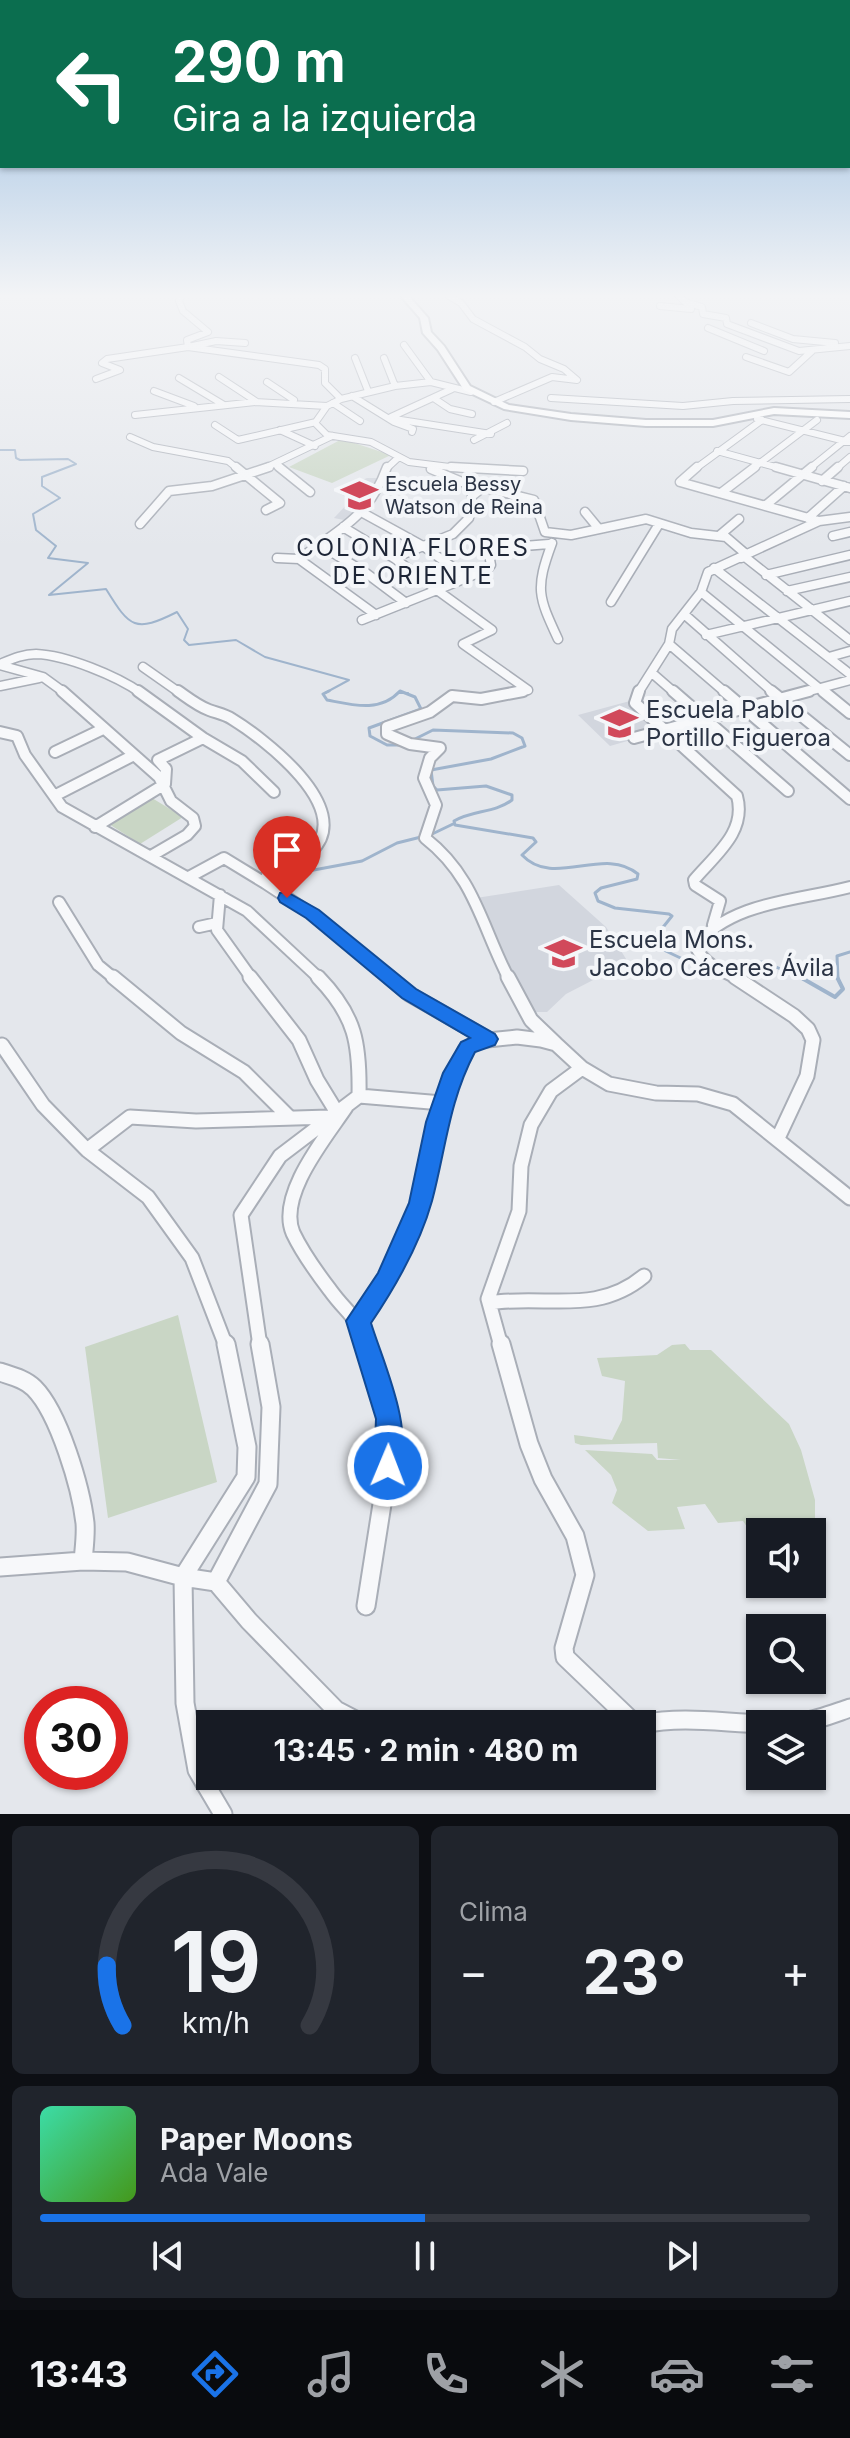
<!DOCTYPE html>
<html lang="es">
<meta charset="utf-8">
<style>
body{margin:0;font-family:Inter,sans-serif;background:#20242c;color:#f1f3f6;height:100vh;display:flex;flex-direction:column;font-size:30px;white-space:nowrap}
*{box-sizing:border-box;margin:0}
p{font-size:26px;color:#9ea1a6}
.icon{flex:none;width:44px;height:44px;fill:none;stroke:currentColor;stroke-width:2;stroke-linecap:round;stroke-linejoin:round}
.map{position:relative;height:1814px;overflow:hidden}
.details{display:flex;flex-direction:column;gap:12px;padding:12px;background:#0d0f14;flex:1}
.details>*{flex:none}
.banner{position:absolute;left:0px;top:0px;width:850px;height:168px;box-shadow:0 2px 6px #0004;background:#0b6e4f;color:#fff;overflow:hidden}
.tools{position:absolute;left:746px;top:1518px;display:grid;gap:16px}
.tools a{display:grid;place-items:center;width:80px;height:80px;border-radius:0px;background:#171b24;box-shadow:0 2px 6px #0004;font-size:40px}
.speed{position:absolute;left:24px;top:1686px;display:flex;gap:16px;font-size:40px;font-weight:700;text-align:center}
.speed>*{display:grid;place-content:center;width:104px;height:104px;border-radius:50%;background:#171b24;box-shadow:0 2px 6px #0004;line-height:1}
.speed .limit{border:12px solid #d22;background:#fff;color:#111}
.pin{position:absolute;display:grid;place-items:center;width:68px;height:68px;color:#fff;margin:-82px -34px;border-radius:50% 50% 50% 0;rotate:-45deg;box-shadow:0 0 8px #0007}
.pin .icon{rotate:45deg}
.me{position:absolute;width:88px;margin:-44px;rotate:1deg;stroke-linejoin:round;filter:drop-shadow(0 0 6px #0008)}
.turn{display:flex;align-items:center;gap:28px;height:168px;padding:0 40px;font-size:36px}
.turn .icon{width:104px;height:104px;stroke-width:2.5}
.turn b{display:block;font-size:56px;line-height:68px}
.big{font-size:60px;font-weight:700;line-height:1.1}
.details .widget{flex:1;display:flex;flex-direction:column;justify-content:center;gap:12px;min-width:0;padding:0 28px;border-radius:12px;background:#20242c}
.details .dial{align-items:center;gap:0}
.dial svg{height:208px;overflow:visible;fill:none;stroke:#363941;stroke-width:7;stroke-linecap:round;text-anchor:middle}
.dial text{fill:#f1f3f6;stroke:none}
.song{display:flex;align-items:center;gap:24px}
.cover{width:96px;height:96px;border-radius:12px;background:linear-gradient(135deg,hsl(160 70% 55%),hsl(100 70% 35%))}
.played{height:8px;border-radius:4px;background:linear-gradient(90deg,#1a73e8 50%,#363941 50%)}
.keys{display:flex;justify-content:space-around;direction:ltr}
.heat{display:flex;justify-content:space-between;align-items:center;font-size:44px;direction:ltr}
.details .tiles{flex:1;display:grid;gap:12px;grid-template-columns:1fr 1fr}
.widget:last-child{grid-column:span 2}
.trip{position:absolute;left:196px;top:1710px;width:460px;height:80px;border-radius:0px;background:#171b24;box-shadow:0 2px 6px #0004;font-weight:700;line-height:80px;text-align:center}
.dock{display:flex;height:128px;justify-content:space-around;align-items:center;background:#090b0e;color:#9ea1a6}
.dock .icon{width:56px;height:56px}
.dock .current{color:#1a73e8}
.dock b{font-size:36px;color:#f1f3f6}
.map>svg:first-child{display:block}
.built{fill:#d2d6de}
.green{fill:#c9d6c5}
.lines{fill:none;stroke-linecap:round;stroke-linejoin:round}
.stream-far2{stroke:#9fb4cc;stroke-width:2}
.stream-far1{stroke:#9fb4cc;stroke-width:3}
.stream{stroke:#9fb4cc;stroke-width:4}
.street-far4-casing{stroke:#a9aeb7;stroke-width:8}
.street-far3-casing{stroke:#a9aeb7;stroke-width:11}
.street-far2-casing{stroke:#a9aeb7;stroke-width:14}
.street-far1-casing{stroke:#a9aeb7;stroke-width:17}
.street-casing{stroke:#a9aeb7;stroke-width:21}
.secondary-casing{stroke:#a9aeb7;stroke-width:4}
.street-far4{stroke:#f7f8fa;stroke-width:6}
.street-far3{stroke:#f7f8fa;stroke-width:8}
.street-far2{stroke:#f7f8fa;stroke-width:10}
.street-far1{stroke:#f7f8fa;stroke-width:13}
.street{stroke:#f7f8fa;stroke-width:17}
.secondary{fill:#fff;fill-rule:evenodd}
.route{fill:#1a73e8;stroke:#114b97;stroke-width:2}
.labels{text-anchor:middle;dominant-baseline:central;stroke-width:8;stroke-linejoin:round;paint-order:stroke}
.far-poi-label{font-size:20px;fill:#2b3445;stroke:#f4f6f9;text-anchor:start}
.far-quarter-label{font-size:24px;letter-spacing:2px;fill:#1d2536;stroke:#f4f6f9}
.poi-label{font-size:24px;fill:#2b3445;stroke:#f4f6f9;text-anchor:start}
</style>
<div class="map">
<svg width="850" height="1814" viewBox="0 0 850 1814">
<rect width="100%" height="100%" fill="#e4e7ec"/>
<path class="built" d="M367,478H381L377,491L349,521L334,518L351,500L335,491Z
M630,701L662,731L610,746L578,715Z
M559,885L606,927L628,962L566,994L547,1012H531L476,898Z"/>
<path class="green" d="M342,439L391,455L332,483L289,467Z
M152,798L183,817L140,844L109,824Z
M178,1315L217,1482L108,1518L85,1347Z
M685,1344L690,1350H711L789,1424L801,1450L815,1500V1527L800,1532H760V1546L743,1521L718,1523L705,1504L677,1507L685,1529L648,1531L612,1503L617,1490L611,1475L585,1450L652,1454L657,1460H681L658,1458L657,1443L581,1445L575,1443L574,1435L612,1440L622,1420L625,1381L602,1376L597,1358L657,1355L672,1345Z"/>
<g class="lines">
<path class="stream-far2" d="M0,450H15L16,458L20,460L68,459L76,464L42,477V486L60,498L33,514L36,530L56,546L48,558L88,563L49,595L106,589C130,628 135,633 177,612L188,629L184,640L189,645L236,640L265,657L349,680L325,693
M398,693H408"/>
<path class="stream-far1" d="M329,691L323,694L327,700C353,705 380,713 400,691L415,697L421,709L369,728L370,736L387,745H400
M411,741L433,730L513,733L522,738L525,746L491,759L431,770L433,786L437,790L486,786L512,795V800C495,813 472,810 454,821L455,825L533,838L536,842L522,855C554,889 603,845 638,874L637,879L601,888L595,893L598,901L615,908L669,914L672,916L660,931L642,940C663,948 687,964 706,967
M428,836L453,824
M287,875L362,861L397,843L421,837
M717,965L765,962L803,979
M838,979L837,956L850,952"/>
<path class="stream" d="M800,977L835,997L843,989L837,977"/>
<defs>
<path id="street-far4" d="M182,294L179,301L183,311L208,332L187,340L188,347L216,341L245,343
M446,294L461,303L473,319L525,347L540,359L564,369L577,380L552,377L494,402
M677,294L685,302L702,307L703,314L726,318L727,324L799,351L850,346
M660,306L691,309
M751,323L793,339L835,343
M708,328L764,351
M404,345L431,382
M746,357L789,372L812,351
M355,358L368,391
M384,358L395,386
M219,377L257,402
M179,378L224,405
M96,379L120,370L102,363L107,359L188,347L319,365L325,369V383L341,399
M267,382L294,400
M154,391L194,406
M352,396L394,422L413,429L412,432
M551,398L683,406L733,401L850,399
M435,399L450,409L472,414
M333,403L360,421
M135,415L255,402L327,406
M391,417L452,389
M388,418L491,434
M757,419L849,442
M215,425L238,440L316,422
M280,430L315,446
M130,437L153,447L228,461L238,469
M474,440L507,423
M717,451L783,469
M276,465L282,469
M263,469L332,436
M386,469L399,457
M466,469L409,462L371,442L327,435L315,423L327,406L341,399L395,386L431,382L471,392
M695,469L762,420
M752,469L817,420
M809,469L850,436
M836,469L850,457"/>
<path id="street-far3" d="M236,467L280,503L266,510
M279,467L310,492
M451,467L523,471
M697,467L680,482L819,521
M776,467L850,488
M431,469L462,482L534,500L545,532L571,535L646,519L691,533L726,537L747,555
M822,481L838,467
M721,493L755,467
M766,505L812,467
M585,512L599,529
M363,513L423,546L465,576
M808,518L844,486
M140,524L169,491L212,486L269,467
M343,527L394,558L437,590
M720,535L739,519
M833,536L850,532
M552,543C535,589 538,596 558,639
M320,545L366,573L406,603
M277,558L299,559L376,615
M394,558L453,534L469,518L472,496L485,486
M741,558L745,557L850,640
M299,559C340,529 369,517 387,467
M714,568L850,674
M766,575L850,555
M787,591L850,577
M701,592L825,693
M611,602L659,524
M684,614L774,693
M362,620L437,590
M706,635L850,601
M669,644L726,693
M829,657L850,651
M0,664C12,659 23,654 36,654C66,655 117,676 141,693
M0,665L43,677L65,693
M143,667L180,693
M652,673L675,693
M0,686L39,678
M513,693L528,690L463,644L492,630L437,590L488,569L491,565L488,549L549,544
M638,693L669,644L672,629L701,592L708,572L819,521L850,517
M802,693L850,680"/>
<path id="street-far2" d="M62,691L159,777L171,801L193,818L195,826L187,835L151,856
M138,691L203,738L242,761L274,792
M178,691C188,698 198,706 209,710C217,713 225,714 232,719C263,738 356,808 312,851C301,862 282,865 268,872L265,883L312,914L391,979
M639,691L635,703L737,796C747,832 715,855 694,880L695,885L720,901L713,925
M673,691L788,791
M724,691L850,799
M771,691L850,755
M823,691L850,713
M0,732L17,736L25,755L62,807L247,911L320,979
M634,738L809,691
M55,752L103,729
M165,784L166,769L158,760L203,738
M56,795L134,755
M95,827L165,784
M189,877L224,858L265,883
M220,895L217,930L252,979
M59,902L98,965L115,979
M199,927L217,923
M509,979C481,925 475,877 425,838L436,805L424,778L430,758L440,748L410,744L387,734V727L430,712L452,696L481,699L523,691
M739,979C721,971 704,964 695,946C732,901 797,901 850,887"/>
<path id="street-far1" d="M113,977L181,1033L244,1072L290,1118
M250,977L299,1040L317,1080L336,1111
M318,977C356,1016 360,1044 359,1096
M389,977L409,994L488,1039
M508,977L531,1020L556,1044
M735,977L794,1016L808,1029L813,1040L807,1076L778,1138
M2,1045L43,1105L87,1150L148,1197L192,1258L226,1346
M346,1107C326,1137 277,1195 293,1233C302,1252 317,1273 330,1290C348,1315 356,1313 366,1346
M87,1150L130,1117L196,1121L329,1117
M489,1303C546,1294 596,1316 644,1276
M358,1321L388,1278L420,1203L442,1103L465,1050L478,1041L517,1037L541,1040L556,1044L582,1068L609,1084L656,1093L698,1094L733,1104L850,1198
M260,1346L241,1215L280,1156L359,1096L442,1103
M501,1346L488,1299L519,1211L521,1166L531,1125L551,1091L582,1068"/>
<path id="street" d="M365,1344L389,1419L388,1466L366,1606
M501,1344L529,1444L543,1479L575,1536L585,1575L564,1648L565,1657L635,1724
M0,1372C12,1376 25,1379 34,1388C59,1413 81,1488 85,1523C86,1536 84,1549 83,1561
M0,1567L83,1561L127,1562L183,1577L246,1477L247,1447L226,1344
M216,1582L268,1484L271,1407L260,1344
M642,1724C696,1713 748,1729 802,1722C818,1720 835,1713 850,1708
M223,1814L197,1770L185,1703L183,1577L216,1582L249,1621L336,1710L363,1724"/>
<path id="secondary" d="M399,294H407L428,318L431,332L444,346L470,386L509,405L571,414L646,420H713L774,408L850,412V418L774,414L713,426H646L571,420L504,409L464,390L438,350L423,333L420,318Z"/>
</defs>
<use href="#street-far4" class="street-far4-casing"/>
<use href="#street-far3" class="street-far3-casing"/>
<use href="#street-far2" class="street-far2-casing"/>
<use href="#street-far1" class="street-far1-casing"/>
<use href="#street" class="street-casing"/>
<use href="#secondary" class="secondary-casing"/>
<use href="#street-far4" class="street-far4"/>
<use href="#street-far3" class="street-far3"/>
<use href="#street-far2" class="street-far2"/>
<use href="#street-far1" class="street-far1"/>
<use href="#street" class="street"/>
<use href="#secondary" class="secondary"/>
</g>
<linearGradient id="sky" x2="0" y2="1"><stop stop-color="#8bb4dd"/><stop offset="0.54" stop-color="#f3f4f6"/><stop offset="1" stop-color="#f3f4f6" stop-opacity="0"/></linearGradient>
<rect width="850" height="548" fill="url(#sky)"/>
<path class="route" d="M287,892L319,910L416,989L495,1034L498,1039L495,1045L475,1052C449,1101 446,1148 432,1201C420,1244 396,1286 371,1323C384,1365 416,1432 397,1475L388,1479L378,1475L374,1466L376,1419L346,1321L378,1273L409,1203L426,1122L443,1073L461,1042L470,1038L402,998L306,918L280,902L278,898L280,893Z"/>
<defs>
<symbol id="school-bare" viewBox="-9 -9 18 18"><path d="M0-5L7-2L0 1L-7-2ZM-4 1L0 2.5L4 1V4Q0 6-4 4Z" fill="#d1495b" stroke="#f4f6f9" stroke-width="2.5" paint-order="stroke"/></symbol>
</defs>
<g fill-rule="evenodd">
<use href="#school-bare" x="334" y="470" width="51" height="51"/>
<use href="#school-bare" x="594" y="698" width="51" height="51"/>
<use href="#school-bare" x="538" y="928" width="51" height="51"/>
</g>
<g class="labels">
<g class="far-poi-label">
<text x="385" y="484">Escuela Bessy<tspan x="385" dy="23">Watson de Reina</tspan></text>
</g>
<g class="far-quarter-label">
<text x="413" y="547">COLONIA FLORES<tspan x="413" dy="28">DE ORIENTE</tspan></text>
</g>
<g class="poi-label">
<text x="646" y="709">Escuela Pablo<tspan x="646" dy="28">Portillo Figueroa</tspan></text>
<text x="589" y="939">Escuela Mons.<tspan x="589" dy="28">Jacobo Cáceres Ávila</tspan></text>
</g>
</g>
</svg>
<div class="tools">
<a><svg class="icon" aria-label="sound" viewBox="0 0 24 24"><path d="M4 9h4l5-4v14l-5-4H4zM17 9q2 3 0 6"/></svg></a>
<a><svg class="icon" aria-label="search" viewBox="0 0 24 24"><circle cx="10" cy="10" r="6"/><path d="M15 15l6 6"/></svg></a>
<a><svg class="icon" aria-label="layers" viewBox="0 0 24 24"><path d="M12 4l9 5-9 5-9-5zM3 14l9 5 9-5"/></svg></a>
</div>
<div class="speed"><div class="limit">30</div></div>
<div class="pin" style="left:287px;top:898px;background:#d93025"><svg class="icon" aria-label="arrive" viewBox="0 0 24 24"><path d="M6 21V4h12l-3 4 3 4H6"/></svg></div>
<svg class="me" style="left:388px;top:1466px" viewBox="-20 -20 40 40"><circle r="17" fill="#1a73e8" stroke="#fff" stroke-width="3"/><path d="M0-11L8 9 0 5-8 9z" fill="#fff"/></svg>
<div class="trip">13:45 · 2 min · 480 m</div>
<div class="banner">
<div class="turn"><svg class="icon" aria-label="left" viewBox="0 0 24 24"><path d="M17 20v-9H6M10 6l-5 5 5 5"/></svg><div><b>290 m</b>Gira a la izquierda</div></div>
</div>
</div>
<section class="details">
<div class="tiles">
<div class="widget dial"><svg viewBox="0 0 100 80">
<path d="M14 69A42 42 0 1 1 86 69"/>
<path d="M14 69A42 42 0 0 1 8 46" stroke="#1a73e8"/>
<text x="50" y="56" font-size="32" font-weight="700">19</text>
<text x="50" y="72" font-size="11">km/h</text>
</svg></div>
<div class="widget"><p>Clima</p>
<div class="heat"><a>−</a><b class="big">23°</b><a>+</a></div>
</div>
<div class="widget">
<div class="song"><i class="cover"></i><div><b>Paper Moons</b><p>Ada Vale</p></div></div>
<div class="played"></div>
<div class="keys"><svg class="icon" aria-label="previous" viewBox="0 0 24 24"><path d="M18 5L8 12l10 7zM5 5v14"/></svg><svg class="icon" aria-label="pause" viewBox="0 0 24 24"><path d="M8 5v14M16 5v14"/></svg><svg class="icon" aria-label="next" viewBox="0 0 24 24"><path d="M6 5l10 7-10 7zM19 5v14"/></svg></div>
</div>
</div>
</section>
<nav class="dock">
<b>13:43</b>
<svg class="icon current" aria-label="directions" viewBox="0 0 24 24"><path d="M12 3l9 9-9 9-9-9zM9 14v-3h6M13 9l2 2-2 2"/></svg>
<svg class="icon" aria-label="music" viewBox="0 0 24 24"><path d="M9 18V5l10-2v13"/><circle cx="6" cy="18" r="3"/><circle cx="16" cy="16" r="3"/></svg>
<svg class="icon" aria-label="phone" viewBox="0 0 24 24"><path d="M5 4h4l2 5-3 2q2 4 5 5l2-3 5 2v4C11 20 4 13 5 4z"/></svg>
<svg class="icon" aria-label="climate" viewBox="0 0 24 24"><path d="M12 3v18M4 7l16 10M4 17L20 7"/></svg>
<svg class="icon" aria-label="car" viewBox="0 0 24 24"><path d="M5 17H2v-5l4-1 3-4h7l3 4 3 1v5h-3M9 17h6M6 11h13"/><circle cx="7" cy="17" r="2"/><circle cx="17" cy="17" r="2"/></svg>
<svg class="icon" aria-label="filters" viewBox="0 0 24 24"><path d="M4 7h16M4 17h16"/><circle cx="9" cy="7" r="2"/><circle cx="15" cy="17" r="2"/></svg>
</nav>
